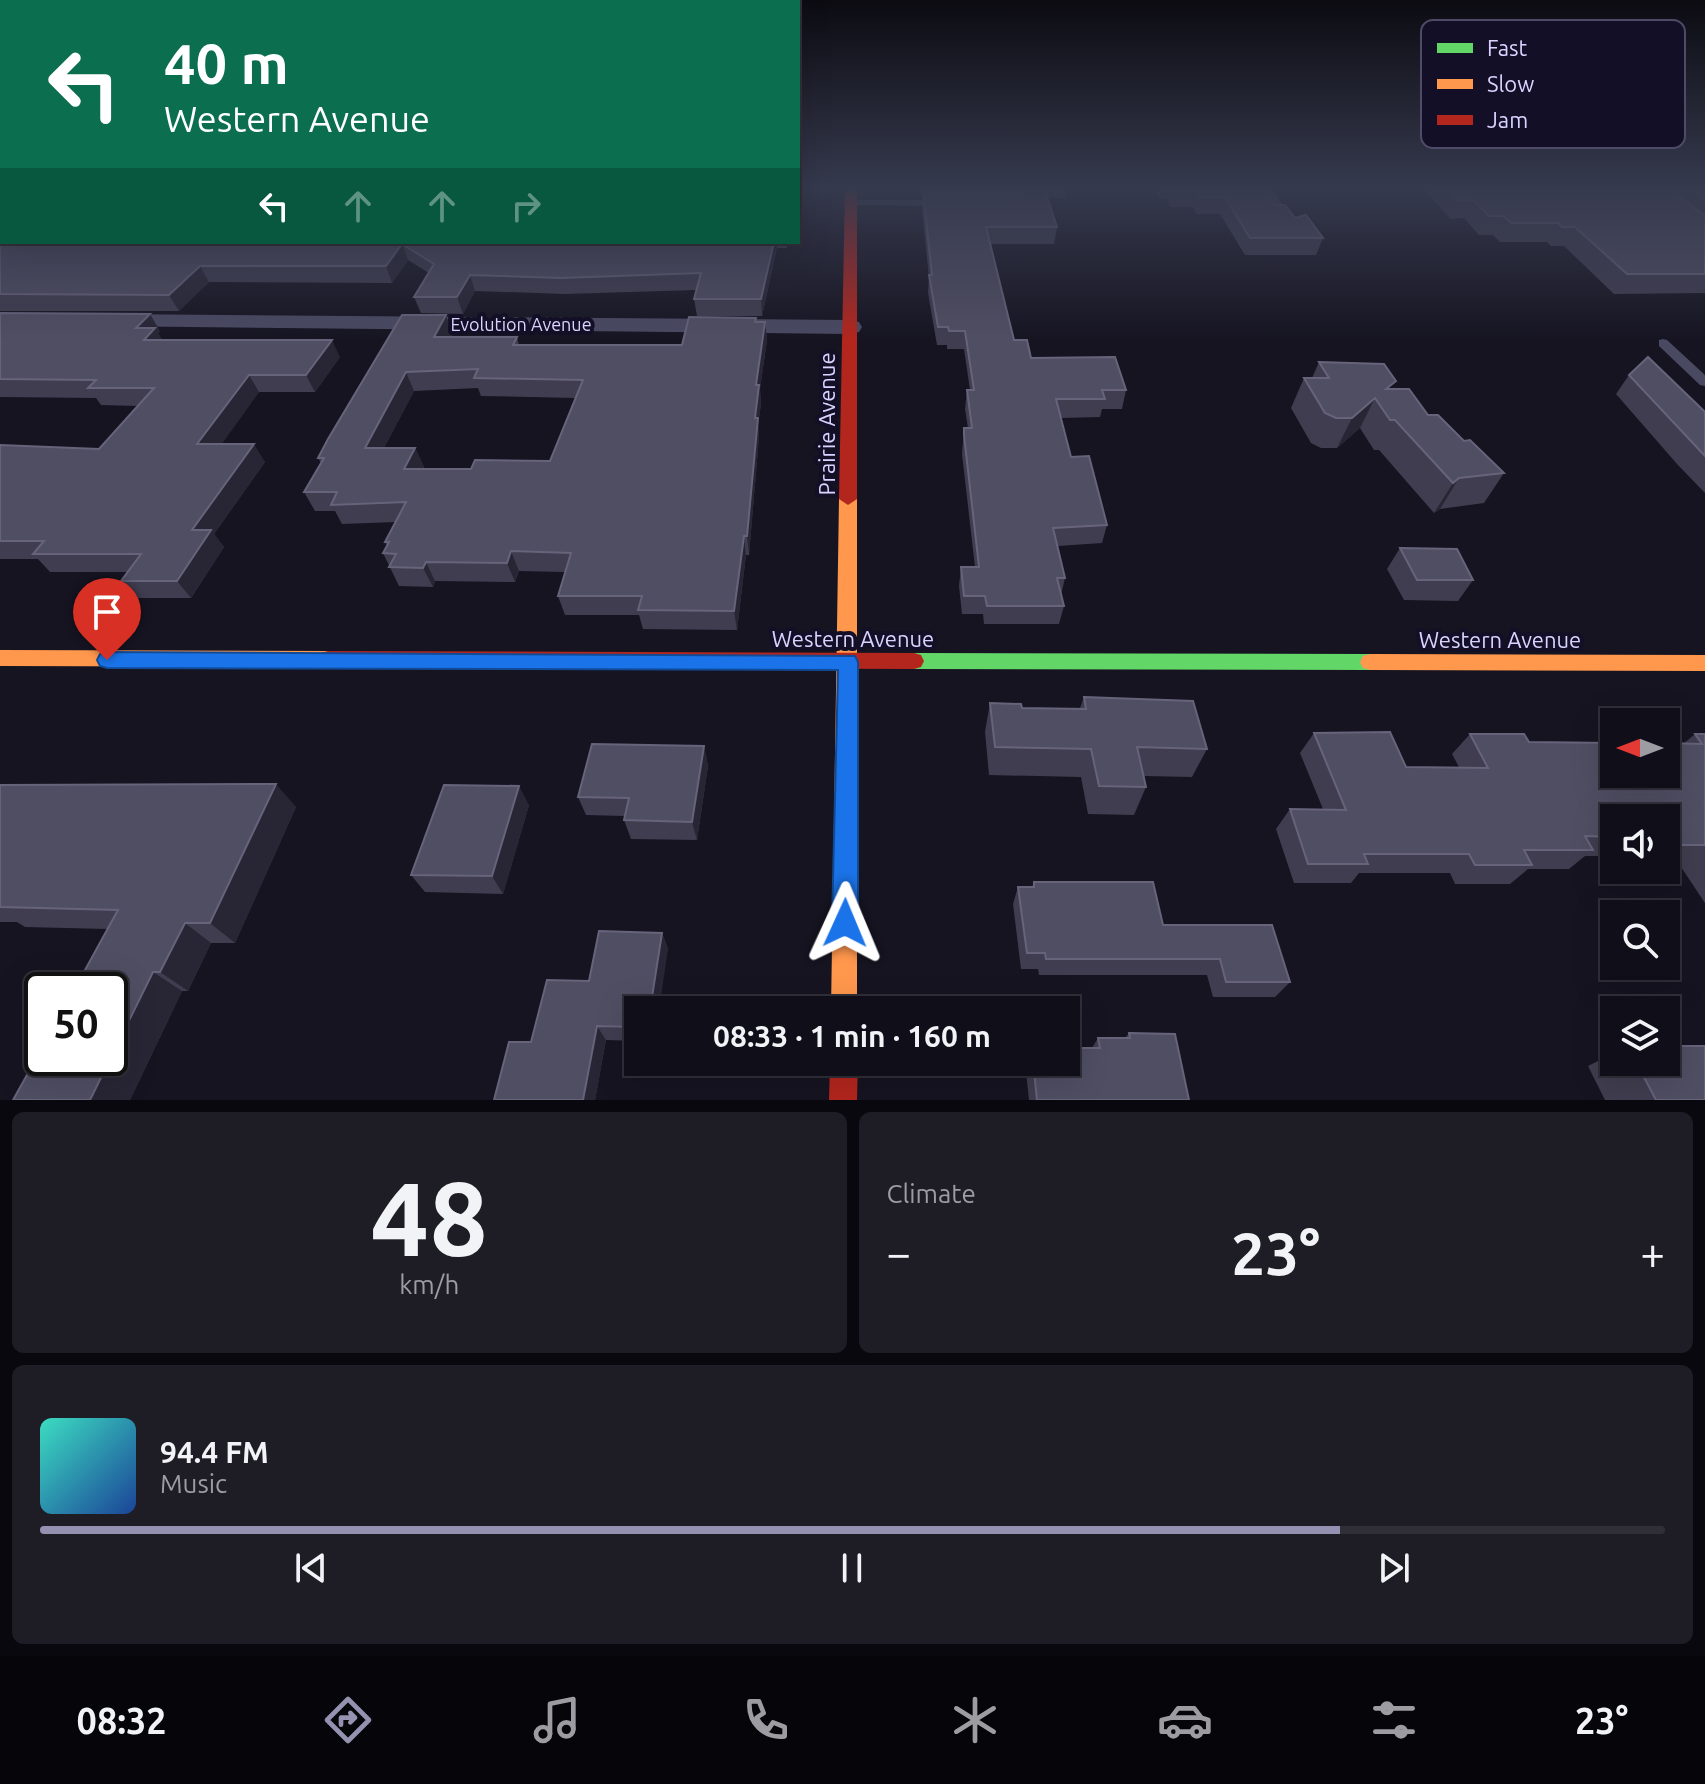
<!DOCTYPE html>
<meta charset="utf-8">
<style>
body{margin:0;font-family:Ubuntu,sans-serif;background:#1e1d26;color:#f1f3f6;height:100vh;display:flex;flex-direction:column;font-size:30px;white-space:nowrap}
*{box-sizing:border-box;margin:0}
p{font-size:26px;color:#9c9ca2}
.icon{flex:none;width:44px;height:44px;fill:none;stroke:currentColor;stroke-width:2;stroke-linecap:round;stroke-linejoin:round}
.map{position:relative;height:1100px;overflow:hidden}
.side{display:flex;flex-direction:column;gap:12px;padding:12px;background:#09080e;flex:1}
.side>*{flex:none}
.top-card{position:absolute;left:0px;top:0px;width:800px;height:244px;box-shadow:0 8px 32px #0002,0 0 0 2px #302f38;background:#0b6e4f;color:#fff;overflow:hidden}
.needle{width:52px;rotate:270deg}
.tools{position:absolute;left:1600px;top:708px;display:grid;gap:16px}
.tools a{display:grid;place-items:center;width:80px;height:80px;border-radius:0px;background:#100f19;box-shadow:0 8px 32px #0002,0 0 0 2px #302f38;font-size:40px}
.speed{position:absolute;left:24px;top:972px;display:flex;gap:16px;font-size:40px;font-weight:700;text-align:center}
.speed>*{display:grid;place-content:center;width:104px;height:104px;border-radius:50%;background:#100f19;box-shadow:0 8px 32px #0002,0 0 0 2px #302f38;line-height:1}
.speed .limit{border:4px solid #111;border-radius:12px;background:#fff;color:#111}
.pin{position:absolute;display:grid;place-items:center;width:68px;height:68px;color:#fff;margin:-82px -34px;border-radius:50% 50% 50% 0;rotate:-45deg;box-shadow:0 0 8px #0007}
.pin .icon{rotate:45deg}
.me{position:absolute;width:88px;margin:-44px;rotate:1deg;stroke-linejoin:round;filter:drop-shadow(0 0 6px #0008)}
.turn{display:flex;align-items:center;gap:28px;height:168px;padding:0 32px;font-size:36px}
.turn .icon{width:104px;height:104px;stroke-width:2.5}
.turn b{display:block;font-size:56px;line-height:68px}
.lanes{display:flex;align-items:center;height:76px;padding:0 32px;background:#0003;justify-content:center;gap:40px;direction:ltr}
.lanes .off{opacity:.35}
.big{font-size:60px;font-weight:700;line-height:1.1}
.side .widget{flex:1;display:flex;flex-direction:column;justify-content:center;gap:12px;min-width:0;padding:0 28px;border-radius:12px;background:#1e1d26}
.side .dial{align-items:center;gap:0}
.dial b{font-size:104px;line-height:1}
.song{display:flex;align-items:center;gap:24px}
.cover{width:96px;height:96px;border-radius:12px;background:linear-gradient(135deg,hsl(170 70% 55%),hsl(220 70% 35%))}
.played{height:8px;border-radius:4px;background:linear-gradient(90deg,#9591b1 80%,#302f38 80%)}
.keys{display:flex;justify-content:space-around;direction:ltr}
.heat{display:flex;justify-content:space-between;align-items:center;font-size:44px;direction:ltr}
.side .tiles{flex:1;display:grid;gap:12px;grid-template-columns:1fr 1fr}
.widget:last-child{grid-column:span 2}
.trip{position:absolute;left:624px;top:996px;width:456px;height:80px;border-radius:0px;background:#100f19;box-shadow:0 8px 32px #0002,0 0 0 2px #302f38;font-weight:700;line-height:80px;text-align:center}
.dock{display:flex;height:128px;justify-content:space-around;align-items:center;background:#06060a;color:#9c9ca2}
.dock .icon{width:56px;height:56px}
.dock .active{color:#9591b1}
.dock b{font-size:36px;color:#f1f3f6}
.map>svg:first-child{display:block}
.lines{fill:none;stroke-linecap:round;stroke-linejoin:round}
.lane{fill:#4a4962;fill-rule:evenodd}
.street{fill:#4a4962;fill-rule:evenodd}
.fast{fill:#63d668;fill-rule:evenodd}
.slow{fill:#ff974d;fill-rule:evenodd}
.jam{fill:#b3261e;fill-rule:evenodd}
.wall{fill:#403d50;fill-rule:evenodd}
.shaded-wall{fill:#282635}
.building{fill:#504e63;stroke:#66637b;stroke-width:2;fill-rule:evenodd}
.route{fill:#1a73e8;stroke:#114b97;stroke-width:2}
.labels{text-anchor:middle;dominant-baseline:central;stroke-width:8;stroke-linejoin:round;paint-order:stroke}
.far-street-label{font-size:18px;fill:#d9d4ff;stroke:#130f26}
.street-label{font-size:22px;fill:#d9d4ff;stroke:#130f26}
.key{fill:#130f26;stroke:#4e4a67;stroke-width:2}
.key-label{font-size:22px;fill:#d9d4ff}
</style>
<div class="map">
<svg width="1705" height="1100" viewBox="0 0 1705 1100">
<rect width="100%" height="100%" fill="#161421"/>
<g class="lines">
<path class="lane" d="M1261,187H1271L1294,223L1293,225H1285Z
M851,200H942L947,203L942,206L847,205L846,203Z
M1663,339L1667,340L1705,375V386L1700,385L1659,346V340Z"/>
<path class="street" d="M111,314L850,320L859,322L862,327L859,332L850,334L102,326L99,321L102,316Z"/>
<path class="fast" d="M914,653L1370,654L1377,656L1380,662L1377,668L1370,670L914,669L907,667L904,661L907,655Z"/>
<path class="slow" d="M848,493L857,499V1010H831L839,499Z
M0,650L328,651L335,653L338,659L335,665L328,667L0,666Z
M1370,654L1705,655V671L1370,670L1363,668L1360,662L1363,656Z"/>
<path class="jam" d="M845,187H857V499L848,505L839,499Z
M328,651L914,653L921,655L924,661L921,667L914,669L328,667L321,665L318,659L321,653Z
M830,1062H858L857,1100H829Z"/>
</g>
<path class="wall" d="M798,187H802L801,197H798Z
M920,187H1068L1066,198H1048L1057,227L1054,244H991L1014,340L1031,358L1126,390L1122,409H1102L1100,417L1061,418L1071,457L1107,525L1102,543L1058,546L1065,578L1061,595L1064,606L1059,624H984L983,614H962L959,586L961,567H975L962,454L964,428H968L965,409L967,390H970L964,349H947V345H937L928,293L929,277L922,209L923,197H921Z
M1153,187H1261L1274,205L1295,218L1323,238L1316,255H1245L1220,214H1196L1193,207H1170L1167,199L1159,198Z
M1421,187H1705V293L1614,294L1564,246H1551L1547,242H1500L1493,235H1479L1464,218L1451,219Z
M0,203L2,242H792V244H787V248H777L762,316H697L694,299L696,290L565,294L475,291L463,314L421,313L414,297L429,273L408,260L392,283L209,282L179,311H0Z
M0,313L160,331L158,333L162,340L340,357L315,392H259L221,444L265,462L214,534L224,547L191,598H136L121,581L128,572H50L38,559H0V445L99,449L138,406L101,405L96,398L0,397Z
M446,315L452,334L451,337H517L519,345H682L756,318V322H765L767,340L760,389L761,404L758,424L759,437L749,555H746L737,630L643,629L639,615H565L558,596L565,572L519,571L515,582L435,581L433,587L399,586L383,553L387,546L385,542L396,522L342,524L335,511H315L304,492L321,463L318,458ZM478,388L481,396L575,398L550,461L471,469H423L424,467L415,448H384L414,391Z
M1319,362L1391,389L1464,441L1504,473L1484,503L1440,509L1434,513L1379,450H1374L1360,428L1337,448H1321L1311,443L1291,408L1304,378H1312Z
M1629,375L1705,412V493L1677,464L1616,394Z
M1400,548L1473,580L1458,601L1404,600L1387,569Z
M1084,697L1207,749L1192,777L1144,776L1146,787L1134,815L1088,814L1081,777L989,775L985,732L990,703L1022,708H1080Z
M1314,733L1406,767H1459L1452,754L1470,734L1529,742L1683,744L1695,734H1705V903L1679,864H1666V818H1614V856H1585L1569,869H1528L1510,884H1455L1450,873H1359L1351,883H1294L1276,829L1290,809H1323L1300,753Z
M704,746L708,766L697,840L631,839L624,820L625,816L586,815L578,797Z
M0,785L296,807L235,943H211L188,991H182L130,1100H13L107,929L25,927L17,922H0Z
M529,805L503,894L425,892L411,875Z
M1034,882L1163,925L1290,982L1275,997H1213L1207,975H1039L1038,969H1021L1013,904L1018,887H1032Z
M662,933L668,949L638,1010V1041L606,1040L595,1100H494L531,1042Z
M1129,1033L1189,1100H1029L1025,1062H1066L1092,1048L1098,1038H1125Z
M1614,1053V1062H1666L1705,1100H1605L1588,1066Z"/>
<path class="shaded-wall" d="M774,242H777V248L762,316L761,299Z
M402,244L408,260L392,283L386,266Z
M200,266L209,282L179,311L169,295Z
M470,275L475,291L463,314L457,297Z
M150,314L160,331L158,333L166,346L147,345L136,328Z
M446,315L452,334L441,355L434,337Z
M765,322L767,340L760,389L761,404L758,424L759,437L749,555L747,536L756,385Z
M332,340L340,357L315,392L306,375Z
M406,372L414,391L374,467L365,448Z
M249,375L259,392L209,462L197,444Z
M1375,398L1360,428L1337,448L1352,418Z
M254,444L265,462L214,534L224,547L191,598L177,581L192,530Z
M415,448L424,467L413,488L404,469Z
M1459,478L1440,509L1434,513L1453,483Z
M744,536L746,555L737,630L734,611Z
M511,551L519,571L515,582L507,563Z
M426,562L435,581L433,587L423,568Z
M704,746L708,766L697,840L692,822Z
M276,784L296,807L235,943L210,923Z
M519,786L529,805L503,894L492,876Z
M185,923L211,943L188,991L160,972Z
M662,933L668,949L659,1010H650Z
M153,972L182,991L130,1100H90Z
M597,1026L606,1040L595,1100H583Z"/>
<path class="building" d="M1029,187H1044L1057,227H986L1014,340H1027L1031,358L1115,357L1126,390H1102L1105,399H1056L1071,457L1089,456L1107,525L1053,528L1065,578H1057L1064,606H987L985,596H964L961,567H979L964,435V428H972L967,390H974L965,331H949L948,327H938L929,275H932L923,192L1021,193Z
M1173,187H1261L1274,205H1285L1295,218L1306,215L1323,238H1250L1225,197H1201L1197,190H1175Z
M1447,187H1667L1705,216V274H1627L1575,227H1562L1558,223H1511L1503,216H1489L1473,200H1460Z
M1687,187H1705V201Z
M2,202V242H774L761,299H694L701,273L561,278L470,275L457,297H414L434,264L402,244L386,266H200L169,295L0,294V203Z
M0,313L150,314L136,328H155L144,340H332L306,375H249L197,444H254L192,530H211L177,581H121L141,554H33L44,541H0V445L99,449L154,388H88L96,380L0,379Z
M402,315H446L434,337H517L513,345H682L689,317L756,318L755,322H765L756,385H759L755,418H758L747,536H744L734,611L638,610L642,596H558L571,553L511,551L507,563L426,562L423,568L389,567L396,554L383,553L389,542H385L406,502L331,505L337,492H304L324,458H318L328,439ZM478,369L474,378L583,380L550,461L475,460L471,469H404L415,448H365L406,372Z
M1648,357L1705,412V456L1629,375Z
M1319,362L1384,364L1396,381L1386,389H1409L1428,415H1438L1464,441L1470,440L1504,473L1459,478L1453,483L1395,420H1390L1375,398L1352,418H1336L1325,413L1304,378H1329Z
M1400,548L1457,549L1473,580H1417Z
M1084,697L1193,701L1207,749L1137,747L1146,787L1099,786L1091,749L995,747L990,703L1021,704L1022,708L1086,709Z
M1390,732L1406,767L1488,768L1470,734H1524L1529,742L1614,743V774H1666V743L1702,744L1695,734H1705V845H1666V818H1614V837L1585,836L1593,850H1524L1532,865H1475L1469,854H1364L1368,864H1308L1290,809L1346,810L1314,733Z
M592,744L704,746L692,822L624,820L629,798L578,797Z
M276,784L210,923H185L160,972H153L90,1100H13L42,1048V1058H110V990H74L118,910L0,907V785Z
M444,785L519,786L492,876L411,875Z
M1034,882H1153L1163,925H1272L1290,982H1226L1220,959H1046L1045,953H1027L1018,887H1034Z
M599,931L662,933L650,1010H638V1027L597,1026L583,1100H494L509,1042H531L547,980L589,981Z
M1129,1033L1175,1034L1189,1100H1037L1033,1062H1066V1048H1100L1098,1038H1130Z
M1666,1046H1705V1100H1656L1636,1062H1666Z"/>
<linearGradient id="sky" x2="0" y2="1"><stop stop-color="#0c0b12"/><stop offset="0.55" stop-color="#363a4e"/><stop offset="1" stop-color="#363a4e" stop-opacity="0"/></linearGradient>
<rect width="1705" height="341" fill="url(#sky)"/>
<path class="route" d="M107,652L855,656L858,662V923L854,932L845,935L836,932L832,923L838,670L107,668L100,666L97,660L100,654Z"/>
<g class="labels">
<g class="far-street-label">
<text x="521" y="324">Evolution Avenue</text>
</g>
<g class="street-label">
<text transform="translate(826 424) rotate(-90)">Prairie Avenue</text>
<text x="853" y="638">Western Avenue</text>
<text x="1500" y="639">Western Avenue</text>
</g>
</g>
<rect x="1421" y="20" width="264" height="128" rx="12" class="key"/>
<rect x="1437" y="43" width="36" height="10" fill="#63d668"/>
<rect x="1437" y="79" width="36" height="10" fill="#ff974d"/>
<rect x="1437" y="115" width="36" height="10" fill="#b3261e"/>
<g class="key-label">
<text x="1487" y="56">Fast</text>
<text x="1487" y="92">Slow</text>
<text x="1487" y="128">Jam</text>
</g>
</svg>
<div class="tools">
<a><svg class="needle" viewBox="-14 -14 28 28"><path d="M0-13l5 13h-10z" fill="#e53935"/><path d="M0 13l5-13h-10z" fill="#9c9ca2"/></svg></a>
<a><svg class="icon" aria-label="sound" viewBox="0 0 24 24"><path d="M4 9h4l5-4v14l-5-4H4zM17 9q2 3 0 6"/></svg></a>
<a><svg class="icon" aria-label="search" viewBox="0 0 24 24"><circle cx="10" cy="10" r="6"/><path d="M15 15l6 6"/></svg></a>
<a><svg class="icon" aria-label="layers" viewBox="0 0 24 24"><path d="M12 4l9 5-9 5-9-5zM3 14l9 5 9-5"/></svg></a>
</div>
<div class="speed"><div class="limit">50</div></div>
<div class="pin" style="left:107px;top:660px;background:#d93025"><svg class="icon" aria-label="arrive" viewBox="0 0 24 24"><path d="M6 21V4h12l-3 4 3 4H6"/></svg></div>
<svg class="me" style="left:845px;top:923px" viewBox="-20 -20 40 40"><path d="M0-17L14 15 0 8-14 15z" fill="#1a73e8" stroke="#fff" stroke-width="4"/></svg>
<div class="trip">08:33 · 1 min · 160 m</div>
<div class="top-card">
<div class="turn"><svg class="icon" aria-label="left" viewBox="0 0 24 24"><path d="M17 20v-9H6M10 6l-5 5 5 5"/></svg><div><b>40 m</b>Western Avenue</div></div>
<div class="lanes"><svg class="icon" aria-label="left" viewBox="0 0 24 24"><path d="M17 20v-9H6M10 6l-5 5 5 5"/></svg><svg class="icon off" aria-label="ahead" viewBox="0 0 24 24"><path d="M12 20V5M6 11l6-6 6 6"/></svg><svg class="icon off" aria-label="ahead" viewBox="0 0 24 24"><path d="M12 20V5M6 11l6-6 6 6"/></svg><svg class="icon off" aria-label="right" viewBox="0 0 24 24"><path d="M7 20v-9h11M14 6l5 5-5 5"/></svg></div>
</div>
</div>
<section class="side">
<div class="tiles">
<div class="widget dial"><b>48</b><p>km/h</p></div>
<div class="widget"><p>Climate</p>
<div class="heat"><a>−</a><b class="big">23°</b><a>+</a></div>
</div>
<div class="widget">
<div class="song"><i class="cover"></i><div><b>94.4 FM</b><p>Music</p></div></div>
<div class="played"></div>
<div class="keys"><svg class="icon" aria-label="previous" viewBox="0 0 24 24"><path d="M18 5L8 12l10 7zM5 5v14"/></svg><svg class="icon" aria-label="pause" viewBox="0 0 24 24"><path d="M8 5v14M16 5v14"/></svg><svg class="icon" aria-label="next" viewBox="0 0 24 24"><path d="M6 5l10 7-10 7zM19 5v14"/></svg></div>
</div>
</div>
</section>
<nav class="dock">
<b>08:32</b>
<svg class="icon active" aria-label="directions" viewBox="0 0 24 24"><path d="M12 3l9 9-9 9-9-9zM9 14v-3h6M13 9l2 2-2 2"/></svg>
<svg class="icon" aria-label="music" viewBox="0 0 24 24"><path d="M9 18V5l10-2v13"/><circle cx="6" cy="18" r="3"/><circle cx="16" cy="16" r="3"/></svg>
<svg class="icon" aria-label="phone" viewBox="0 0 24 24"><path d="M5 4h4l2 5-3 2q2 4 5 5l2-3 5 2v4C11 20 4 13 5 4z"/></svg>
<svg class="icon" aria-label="climate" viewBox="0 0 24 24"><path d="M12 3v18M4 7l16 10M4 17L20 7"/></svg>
<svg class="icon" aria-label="car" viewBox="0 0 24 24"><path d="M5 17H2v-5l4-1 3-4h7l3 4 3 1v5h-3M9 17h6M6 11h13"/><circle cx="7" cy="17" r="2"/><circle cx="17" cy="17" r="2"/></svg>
<svg class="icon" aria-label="filters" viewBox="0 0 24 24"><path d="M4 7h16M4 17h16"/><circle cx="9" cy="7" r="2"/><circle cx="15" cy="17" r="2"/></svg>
<b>23°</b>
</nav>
